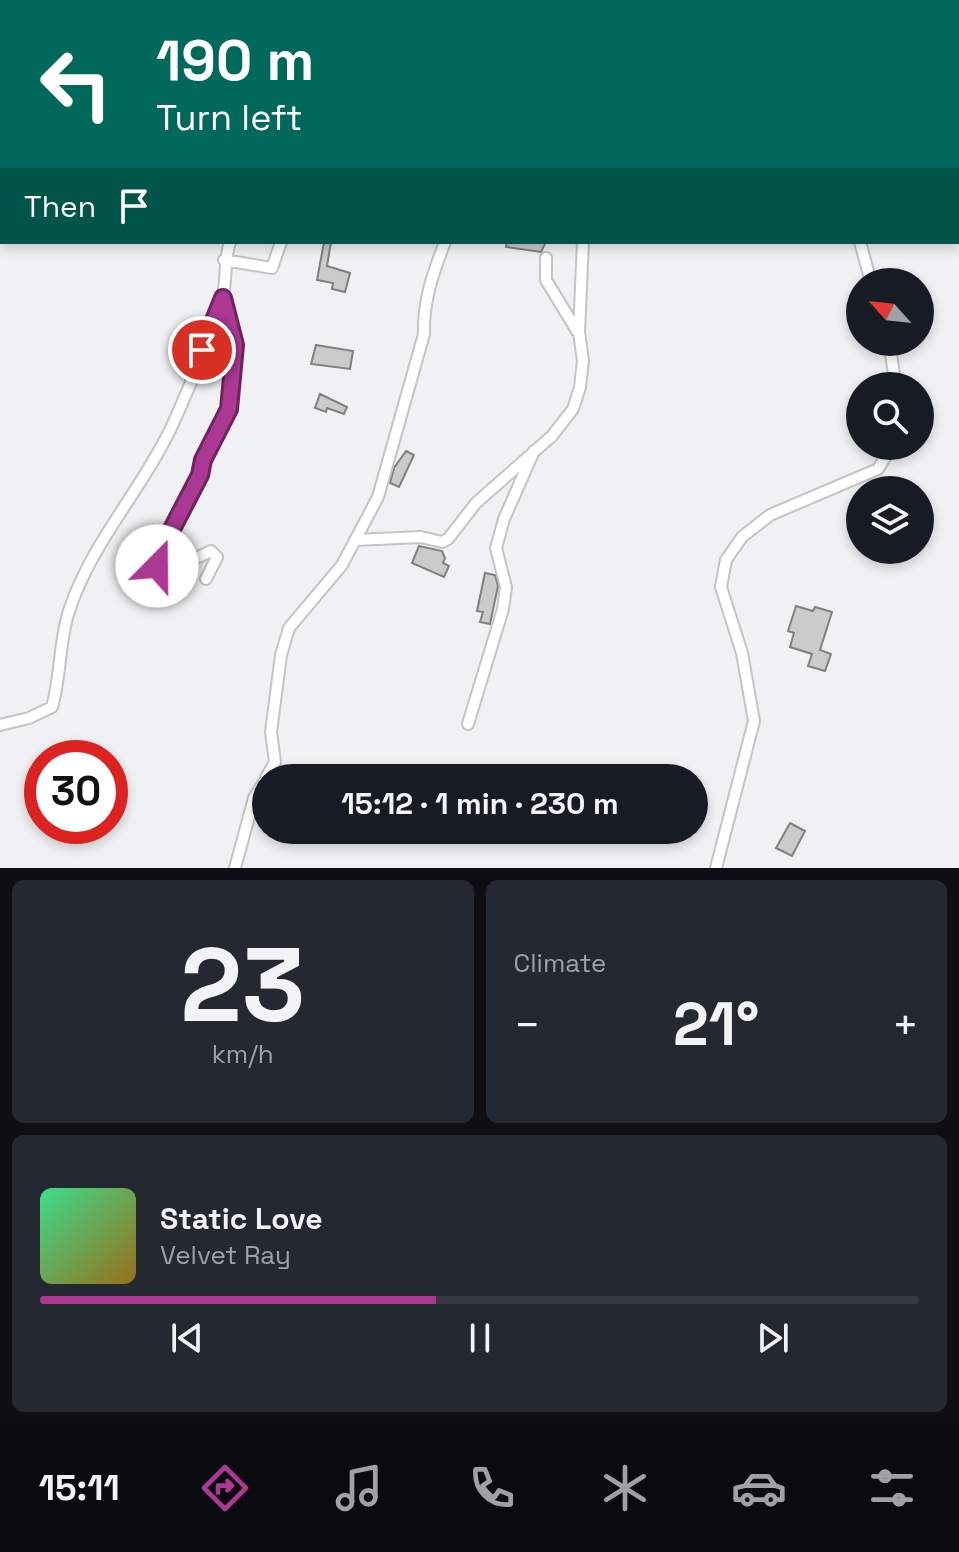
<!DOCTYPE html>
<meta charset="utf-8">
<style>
body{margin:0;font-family:"Space Grotesk",sans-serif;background:#242831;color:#f1f3f6;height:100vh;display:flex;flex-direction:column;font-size:30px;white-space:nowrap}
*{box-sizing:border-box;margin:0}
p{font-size:26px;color:#9ea1a6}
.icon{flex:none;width:44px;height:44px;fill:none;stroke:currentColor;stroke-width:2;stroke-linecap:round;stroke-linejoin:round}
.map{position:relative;height:868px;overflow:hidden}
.drawer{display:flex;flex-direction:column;gap:12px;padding:12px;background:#0d0f14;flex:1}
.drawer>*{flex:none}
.banner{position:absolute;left:0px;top:0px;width:960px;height:244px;box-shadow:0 4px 12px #0003;background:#00695c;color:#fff;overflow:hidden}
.needle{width:52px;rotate:297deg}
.tools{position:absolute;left:846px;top:268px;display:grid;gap:16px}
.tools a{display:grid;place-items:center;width:88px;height:88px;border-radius:50%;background:#171b24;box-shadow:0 4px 12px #0003;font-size:40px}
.speed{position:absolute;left:24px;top:740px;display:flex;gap:16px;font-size:40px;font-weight:700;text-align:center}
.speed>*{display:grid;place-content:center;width:104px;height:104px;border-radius:50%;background:#171b24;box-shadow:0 4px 12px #0003;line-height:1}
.speed .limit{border:12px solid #d22;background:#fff;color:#111}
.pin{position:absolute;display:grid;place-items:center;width:68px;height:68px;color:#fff;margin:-34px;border:4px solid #fff;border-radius:50%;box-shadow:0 2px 8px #0007}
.me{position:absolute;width:88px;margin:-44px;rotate:22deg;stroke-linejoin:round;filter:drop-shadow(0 0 6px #0008)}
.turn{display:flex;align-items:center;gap:28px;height:168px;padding:0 24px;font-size:36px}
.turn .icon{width:104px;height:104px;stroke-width:2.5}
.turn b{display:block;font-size:56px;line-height:68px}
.then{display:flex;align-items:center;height:76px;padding:0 24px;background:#0003;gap:16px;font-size:30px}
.big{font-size:60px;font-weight:600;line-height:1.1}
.drawer .widget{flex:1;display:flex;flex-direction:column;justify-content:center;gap:12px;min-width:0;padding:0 28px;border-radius:12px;background:#242831}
.drawer .dial{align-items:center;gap:0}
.dial b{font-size:104px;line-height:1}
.song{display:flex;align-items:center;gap:24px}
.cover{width:96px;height:96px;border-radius:12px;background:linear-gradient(135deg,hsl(150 70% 55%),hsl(40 70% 35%))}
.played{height:8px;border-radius:4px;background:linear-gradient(90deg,#ab3893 45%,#363941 45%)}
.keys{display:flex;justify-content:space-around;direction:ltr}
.heat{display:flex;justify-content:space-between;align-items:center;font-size:44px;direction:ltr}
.drawer .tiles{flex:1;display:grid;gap:12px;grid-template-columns:1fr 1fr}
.widget:last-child{grid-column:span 2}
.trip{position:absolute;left:252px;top:764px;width:456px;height:80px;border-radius:40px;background:#171b24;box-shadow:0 4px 12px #0003;font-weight:600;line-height:80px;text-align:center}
.tab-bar{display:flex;height:128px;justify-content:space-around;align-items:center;background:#090b0e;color:#9ea1a6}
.tab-bar .icon{width:56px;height:56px}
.tab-bar .current{color:#ab3893}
.tab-bar b{font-size:36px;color:#f1f3f6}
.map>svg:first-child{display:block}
.building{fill:#cccbcb;stroke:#817f7f;stroke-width:2}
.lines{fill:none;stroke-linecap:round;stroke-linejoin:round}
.minor-casing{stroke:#c3c4c5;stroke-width:14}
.minor{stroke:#fff;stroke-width:10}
.route-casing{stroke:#6f2460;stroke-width:20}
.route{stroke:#ab3893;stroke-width:14}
</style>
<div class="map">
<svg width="959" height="868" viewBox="0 0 959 868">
<rect width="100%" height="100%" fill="#f0f1f2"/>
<path class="building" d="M324,242H331L327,266L350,273L345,292L332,289L333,283L317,280Z
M507,242H546L541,252L506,247Z
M316,345L353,351L350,369L311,364Z
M320,394L347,407L344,414L327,408L326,412L315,408Z
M406,451L414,455L399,487L390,483L394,468Z
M419,546L442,551L445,558L443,563L449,566L444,577L412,563Z
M485,573L495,575L498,586L490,624L480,622L483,612L477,611Z
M796,606L813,611L815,607L832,612L820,650L831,654L825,671L808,666L812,654L790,647L794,633L788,631Z
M790,823L805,831L792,856L776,848Z"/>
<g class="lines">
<defs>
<path id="minor" d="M23,0V2
M71,0V2
M285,0L288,2
M214,2L215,0
M251,2V0
M301,2H306
M485,2V0
M577,2L582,0
M616,2V0
M958,62L959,61
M860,242L871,282
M546,258V280L577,331
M224,260L272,268L281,242
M889,342L896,386
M355,540L421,537L442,542L448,539L476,503L552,436L573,409L580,387L583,361L579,332L583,242
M206,579L217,557L211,551L167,572H161L157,566L159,554L200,475L203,460L229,409L235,345L230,317L223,298
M468,724L503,609L506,587L496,548L504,519L534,451
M0,725L29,718L52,707C61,676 59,641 69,611C91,543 142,490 172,426C190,386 208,343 221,302C228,283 223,262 230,242
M266,778L275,762L271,732L281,655L289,628L342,565L378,497L424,334C423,301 433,273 445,242
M235,868L254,798L266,779
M716,868L754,721L742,653L721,587L726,560L742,537L770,515L878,469L892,446"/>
</defs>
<use href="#minor" class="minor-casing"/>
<use href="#minor" class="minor"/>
</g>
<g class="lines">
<defs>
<path id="route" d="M157,566L159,554L200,475L203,460L229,409L235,345L223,298L202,350"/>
</defs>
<use href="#route" class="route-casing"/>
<use href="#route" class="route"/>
</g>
</svg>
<div class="tools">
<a><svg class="needle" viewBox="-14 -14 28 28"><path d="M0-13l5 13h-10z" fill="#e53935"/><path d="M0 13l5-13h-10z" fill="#9ea1a6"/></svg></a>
<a><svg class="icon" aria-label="search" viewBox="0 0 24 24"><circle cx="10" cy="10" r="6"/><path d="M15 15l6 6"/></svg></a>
<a><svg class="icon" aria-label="layers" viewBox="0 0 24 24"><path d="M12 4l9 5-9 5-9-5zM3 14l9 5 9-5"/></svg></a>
</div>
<div class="speed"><div class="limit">30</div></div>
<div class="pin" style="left:202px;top:350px;background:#d93025"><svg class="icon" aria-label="arrive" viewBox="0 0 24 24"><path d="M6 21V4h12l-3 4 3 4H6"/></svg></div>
<svg class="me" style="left:157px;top:566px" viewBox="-20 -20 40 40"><circle r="19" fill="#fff"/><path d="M0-13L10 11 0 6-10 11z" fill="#ab3893"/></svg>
<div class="trip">15:12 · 1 min · 230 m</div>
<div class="banner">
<div class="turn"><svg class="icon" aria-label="left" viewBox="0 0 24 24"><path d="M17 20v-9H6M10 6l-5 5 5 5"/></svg><div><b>190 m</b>Turn left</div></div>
<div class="then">Then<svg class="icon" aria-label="arrive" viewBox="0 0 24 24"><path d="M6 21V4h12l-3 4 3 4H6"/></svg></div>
</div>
</div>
<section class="drawer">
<div class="tiles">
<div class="widget dial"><b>23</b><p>km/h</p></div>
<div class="widget"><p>Climate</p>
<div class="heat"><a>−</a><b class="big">21°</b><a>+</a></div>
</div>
<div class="widget">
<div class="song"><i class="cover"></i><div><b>Static Love</b><p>Velvet Ray</p></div></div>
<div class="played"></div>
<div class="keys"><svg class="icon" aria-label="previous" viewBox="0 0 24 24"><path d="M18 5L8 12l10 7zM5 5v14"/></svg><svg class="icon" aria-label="pause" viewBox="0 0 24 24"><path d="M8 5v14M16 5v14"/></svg><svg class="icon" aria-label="next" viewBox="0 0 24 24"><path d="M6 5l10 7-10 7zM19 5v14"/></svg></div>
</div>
</div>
</section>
<nav class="tab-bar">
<b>15:11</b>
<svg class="icon current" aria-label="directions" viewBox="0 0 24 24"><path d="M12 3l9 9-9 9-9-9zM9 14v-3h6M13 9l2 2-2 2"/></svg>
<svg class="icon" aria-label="music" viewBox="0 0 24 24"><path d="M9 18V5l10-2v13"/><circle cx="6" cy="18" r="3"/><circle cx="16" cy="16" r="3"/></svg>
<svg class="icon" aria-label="phone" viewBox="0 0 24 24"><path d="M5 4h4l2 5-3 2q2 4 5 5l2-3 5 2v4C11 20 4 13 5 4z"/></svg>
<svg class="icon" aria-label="climate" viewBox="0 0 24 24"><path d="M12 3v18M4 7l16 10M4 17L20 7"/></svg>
<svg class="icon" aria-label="car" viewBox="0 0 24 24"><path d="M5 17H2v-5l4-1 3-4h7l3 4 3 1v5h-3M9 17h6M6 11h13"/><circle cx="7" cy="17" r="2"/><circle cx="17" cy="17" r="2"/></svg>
<svg class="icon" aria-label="filters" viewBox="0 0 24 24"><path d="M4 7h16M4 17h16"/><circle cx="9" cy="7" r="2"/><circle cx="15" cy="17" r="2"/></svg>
</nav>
